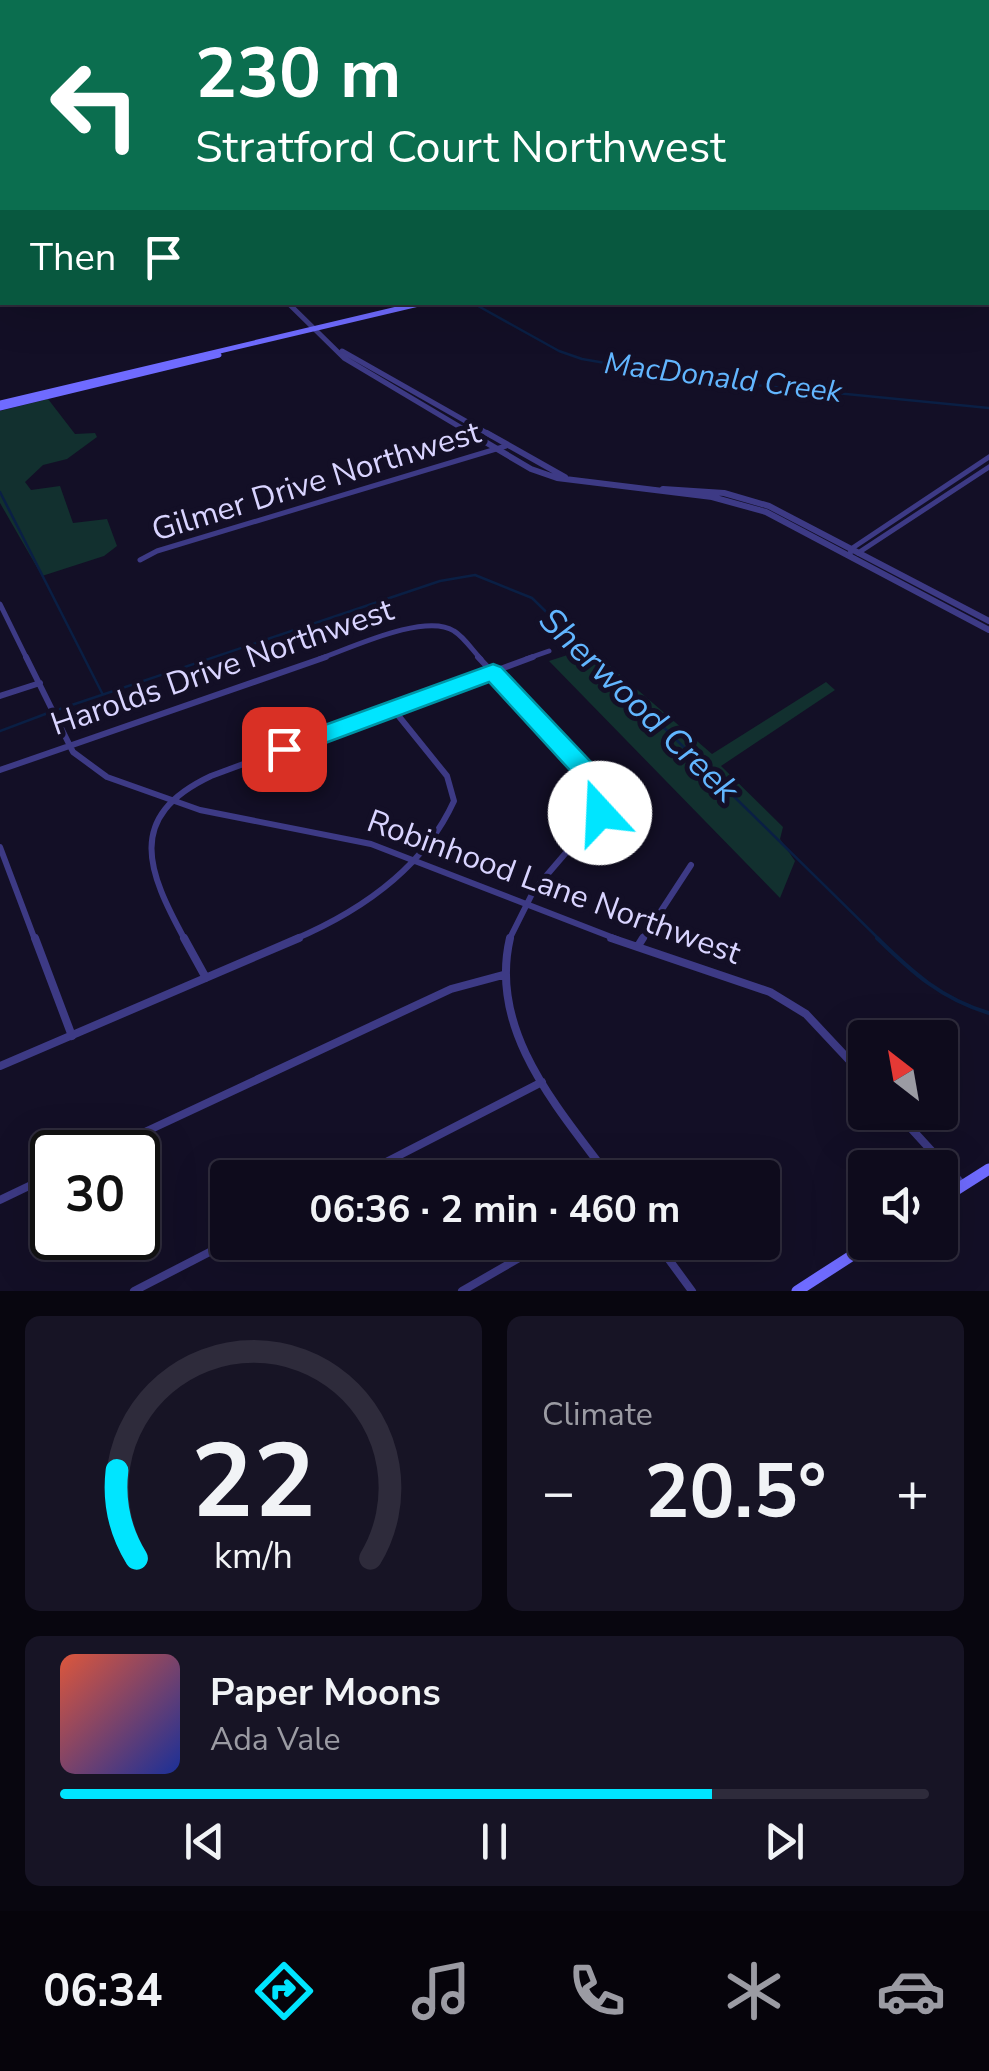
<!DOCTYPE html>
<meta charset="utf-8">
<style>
body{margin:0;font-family:"Nunito Sans",sans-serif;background:#171425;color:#f1f3f6;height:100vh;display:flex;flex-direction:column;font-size:38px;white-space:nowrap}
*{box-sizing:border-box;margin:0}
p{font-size:32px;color:#9b9ba3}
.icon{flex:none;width:55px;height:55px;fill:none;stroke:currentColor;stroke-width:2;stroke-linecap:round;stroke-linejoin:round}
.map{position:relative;height:1291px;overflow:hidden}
.side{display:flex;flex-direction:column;gap:25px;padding:25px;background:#08060f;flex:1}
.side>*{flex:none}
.guide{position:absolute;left:0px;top:0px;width:990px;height:305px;box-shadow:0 10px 40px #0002,0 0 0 2px #2e2b3b;background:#0b6e4f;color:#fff;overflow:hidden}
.needle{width:65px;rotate:329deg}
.buttons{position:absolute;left:848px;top:1020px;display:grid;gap:20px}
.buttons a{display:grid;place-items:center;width:110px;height:110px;border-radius:10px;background:#0e0b1c;box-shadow:0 10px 40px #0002,0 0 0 2px #2e2b3b;font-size:50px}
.speed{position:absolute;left:30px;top:1130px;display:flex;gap:20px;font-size:50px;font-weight:700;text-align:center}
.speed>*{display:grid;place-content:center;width:130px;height:130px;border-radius:50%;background:#0e0b1c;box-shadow:0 10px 40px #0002,0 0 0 2px #2e2b3b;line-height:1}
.speed .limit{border:5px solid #111;border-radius:15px;background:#fff;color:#111}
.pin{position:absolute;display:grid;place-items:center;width:85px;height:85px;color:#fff;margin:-42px;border-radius:20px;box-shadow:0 5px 15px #0006}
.me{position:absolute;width:110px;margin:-55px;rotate:340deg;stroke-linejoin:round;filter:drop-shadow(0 0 8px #0008)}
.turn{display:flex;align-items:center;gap:35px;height:210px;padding:0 30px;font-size:45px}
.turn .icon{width:130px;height:130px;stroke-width:2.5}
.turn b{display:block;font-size:70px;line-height:85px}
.then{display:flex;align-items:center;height:95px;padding:0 30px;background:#0003;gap:20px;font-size:38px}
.big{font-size:75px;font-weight:700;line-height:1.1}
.side .widget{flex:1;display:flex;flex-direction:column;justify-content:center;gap:15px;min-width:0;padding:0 35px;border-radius:15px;background:#171425}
.side .dial{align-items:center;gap:0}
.dial svg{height:260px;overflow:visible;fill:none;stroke:#2e2b3b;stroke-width:7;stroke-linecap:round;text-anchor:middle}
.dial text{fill:#f1f3f6;stroke:none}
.song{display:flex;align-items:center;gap:30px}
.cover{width:120px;height:120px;border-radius:15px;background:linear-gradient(135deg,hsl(10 70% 55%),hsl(230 70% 35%))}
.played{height:10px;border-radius:5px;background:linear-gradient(90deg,#00e5ff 75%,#2e2b3b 75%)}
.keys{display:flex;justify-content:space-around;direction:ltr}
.heat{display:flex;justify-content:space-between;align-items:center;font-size:55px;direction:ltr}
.side .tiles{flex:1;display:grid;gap:25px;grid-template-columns:1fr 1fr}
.widget:last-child{grid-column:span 2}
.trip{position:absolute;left:210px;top:1160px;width:570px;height:100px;border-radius:10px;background:#0e0b1c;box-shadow:0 10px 40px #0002,0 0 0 2px #2e2b3b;font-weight:700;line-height:100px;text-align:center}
.dock{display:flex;height:160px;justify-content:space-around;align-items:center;background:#06040b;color:#9b9ba3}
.dock .icon{width:70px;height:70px}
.dock .active{color:#00e5ff}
.dock b{font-size:45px;color:#f1f3f6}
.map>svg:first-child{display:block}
.green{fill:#12302f}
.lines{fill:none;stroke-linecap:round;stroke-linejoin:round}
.stream-far1{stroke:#0a1f44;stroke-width:2.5}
.stream{stroke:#0a1f44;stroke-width:4}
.minor-far3{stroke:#3d3a85;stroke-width:2.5}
.minor-far2{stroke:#3d3a85;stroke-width:5}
.minor-far1{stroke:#3d3a85;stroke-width:6}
.minor{stroke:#3d3a85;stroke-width:8}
.tertiary-far2{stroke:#3d3a85;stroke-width:2.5}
.tertiary-far1{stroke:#3d3a85;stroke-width:5}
.tertiary{stroke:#3d3a85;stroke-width:6}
.secondary-far2{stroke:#6f6bff;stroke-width:4}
.secondary-far1{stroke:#6f6bff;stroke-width:5}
.secondary{stroke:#6f6bff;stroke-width:11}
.trunk{stroke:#e055d1;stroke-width:4}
.route{fill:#00e5ff;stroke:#0095a6;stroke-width:2.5}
.labels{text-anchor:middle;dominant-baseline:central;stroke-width:10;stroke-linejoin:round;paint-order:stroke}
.far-water-label{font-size:30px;font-style:italic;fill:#62b6ff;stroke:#130f26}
.street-label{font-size:32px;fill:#d9d4ff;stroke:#130f26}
.water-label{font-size:35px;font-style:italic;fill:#62b6ff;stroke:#130f26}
</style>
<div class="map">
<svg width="989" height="1291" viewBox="0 0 989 1291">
<rect width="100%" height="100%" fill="#130f26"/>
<path class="green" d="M48,399L75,434L95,433L97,437L67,459L43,465L25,482L31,490L60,486L73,523L107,519L117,546L104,556L42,576L0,503V411Z
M589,648L712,754L826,682L835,690L721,766L783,827L780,839L795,861L780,898L549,661Z"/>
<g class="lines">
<path class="stream-far1" d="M471,302L559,351L582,359L704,380L989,408
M0,492L102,693
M60,709L440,581L475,575L532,598L880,940
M0,731L48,713"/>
<path class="stream" d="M877,938C912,972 941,999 989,1013"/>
<path class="minor-far3" d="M113,0L118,2
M497,0L503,2
M743,0L761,2
M838,0L846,2
M899,0L908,2
M147,2L165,0
M162,2L179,0
M282,2L300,0
M559,2L576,0"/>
<path class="minor-far2" d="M858,553L989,467
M850,555L851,549L989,457
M140,560L157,551L506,446
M0,604L27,659
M319,659C349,649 425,612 454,631C464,637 473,651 481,659
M526,659L549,651"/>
<path class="minor-far1" d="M26,657L73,752L107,777L200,810L371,844L619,940
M478,657L592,778L604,798L600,813L534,890L509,940
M0,696L40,683
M0,770L326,657
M0,847L35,940
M185,940C148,872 124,817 211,776L533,657
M293,940C359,912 423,869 454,801L447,776L393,709
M642,940L691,865"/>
<path class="minor" d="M35,938L72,1036
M184,938L206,978
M510,938C488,1031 558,1108 610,1178
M611,938L770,992L806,1014L865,1077
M638,946L643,938
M0,1066L299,938
M896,1112L961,1183
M102,1152L451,989L503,975
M355,1178L542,1082
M0,1200L52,1175
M656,1242L692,1291
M134,1291L229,1242
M462,1291L547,1242"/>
<path class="tertiary-far2" d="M85,0L89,2"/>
<path class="tertiary-far1" d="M287,302L344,358L475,436
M342,351L492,436"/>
<path class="tertiary" d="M470,433L531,469L557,478L712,497L766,512L989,630
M487,433L565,477
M663,489L724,493L769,506L989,621"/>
<path class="secondary-far2" d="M365,0L370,2"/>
<path class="secondary-far1" d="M0,403L427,302
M0,408L219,355"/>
<path class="secondary" d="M940,1200L989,1169
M797,1291L873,1242"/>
<path class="trunk" d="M864,2L879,0"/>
</g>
<path class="route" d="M493,664L501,667L608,780L617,798L610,819H591L587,813L591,798L588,790L489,682L293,755L284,757L272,749L275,743Z"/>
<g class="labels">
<g class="far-water-label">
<text transform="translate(723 378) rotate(7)">MacDonald Creek</text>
</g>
<g class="street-label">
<text transform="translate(316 481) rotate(-17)">Gilmer Drive Northwest</text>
<text transform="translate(222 667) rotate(-19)">Harolds Drive Northwest</text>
<text transform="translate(554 887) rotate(20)">Robinhood Lane Northwest</text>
</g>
<g class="water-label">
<text transform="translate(639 705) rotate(44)">Sherwood Creek</text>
</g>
</g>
</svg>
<div class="buttons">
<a><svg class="needle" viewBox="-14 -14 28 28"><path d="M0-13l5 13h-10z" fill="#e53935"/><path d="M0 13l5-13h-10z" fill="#9b9ba3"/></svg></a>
<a><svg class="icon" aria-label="sound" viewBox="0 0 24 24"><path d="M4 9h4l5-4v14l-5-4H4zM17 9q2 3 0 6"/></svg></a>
</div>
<div class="speed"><div class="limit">30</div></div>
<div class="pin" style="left:284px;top:749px;background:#d93025"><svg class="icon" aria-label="arrive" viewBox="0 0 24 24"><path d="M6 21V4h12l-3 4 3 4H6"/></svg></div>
<svg class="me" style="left:600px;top:813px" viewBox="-20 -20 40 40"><circle r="19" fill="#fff"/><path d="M0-13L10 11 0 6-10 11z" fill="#00e5ff"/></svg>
<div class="trip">06:36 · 2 min · 460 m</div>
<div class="guide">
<div class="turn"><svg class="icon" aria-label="left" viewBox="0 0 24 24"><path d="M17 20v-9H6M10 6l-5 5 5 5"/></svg><div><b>230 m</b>Stratford Court Northwest</div></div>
<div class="then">Then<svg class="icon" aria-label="arrive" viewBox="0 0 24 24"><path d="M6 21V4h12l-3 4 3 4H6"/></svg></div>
</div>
</div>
<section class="side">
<div class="tiles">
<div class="widget dial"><svg viewBox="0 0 100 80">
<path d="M14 69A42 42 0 1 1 86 69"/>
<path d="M14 69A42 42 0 0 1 8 42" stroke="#00e5ff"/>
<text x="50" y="56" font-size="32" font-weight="700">22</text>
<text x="50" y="72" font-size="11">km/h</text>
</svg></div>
<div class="widget"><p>Climate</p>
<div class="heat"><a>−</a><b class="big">20.5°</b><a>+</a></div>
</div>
<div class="widget">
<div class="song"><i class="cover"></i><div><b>Paper Moons</b><p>Ada Vale</p></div></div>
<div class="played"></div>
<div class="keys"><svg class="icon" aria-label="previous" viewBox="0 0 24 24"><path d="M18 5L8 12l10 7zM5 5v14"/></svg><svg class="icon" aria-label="pause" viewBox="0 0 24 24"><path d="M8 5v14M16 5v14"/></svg><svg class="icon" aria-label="next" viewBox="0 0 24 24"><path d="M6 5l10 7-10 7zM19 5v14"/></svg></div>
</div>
</div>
</section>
<nav class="dock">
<b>06:34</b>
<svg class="icon active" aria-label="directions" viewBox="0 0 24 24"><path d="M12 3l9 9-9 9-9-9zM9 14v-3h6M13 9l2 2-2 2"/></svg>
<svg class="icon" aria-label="music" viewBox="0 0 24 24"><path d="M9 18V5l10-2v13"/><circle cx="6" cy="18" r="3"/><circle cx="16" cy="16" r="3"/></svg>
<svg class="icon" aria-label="phone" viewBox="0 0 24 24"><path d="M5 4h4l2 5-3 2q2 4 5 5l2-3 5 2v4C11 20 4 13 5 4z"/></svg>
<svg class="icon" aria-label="climate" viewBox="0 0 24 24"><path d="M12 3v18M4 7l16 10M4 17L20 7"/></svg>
<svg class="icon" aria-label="car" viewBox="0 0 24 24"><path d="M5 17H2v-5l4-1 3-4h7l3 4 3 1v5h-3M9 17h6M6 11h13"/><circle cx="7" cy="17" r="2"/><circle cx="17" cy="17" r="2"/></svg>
</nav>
